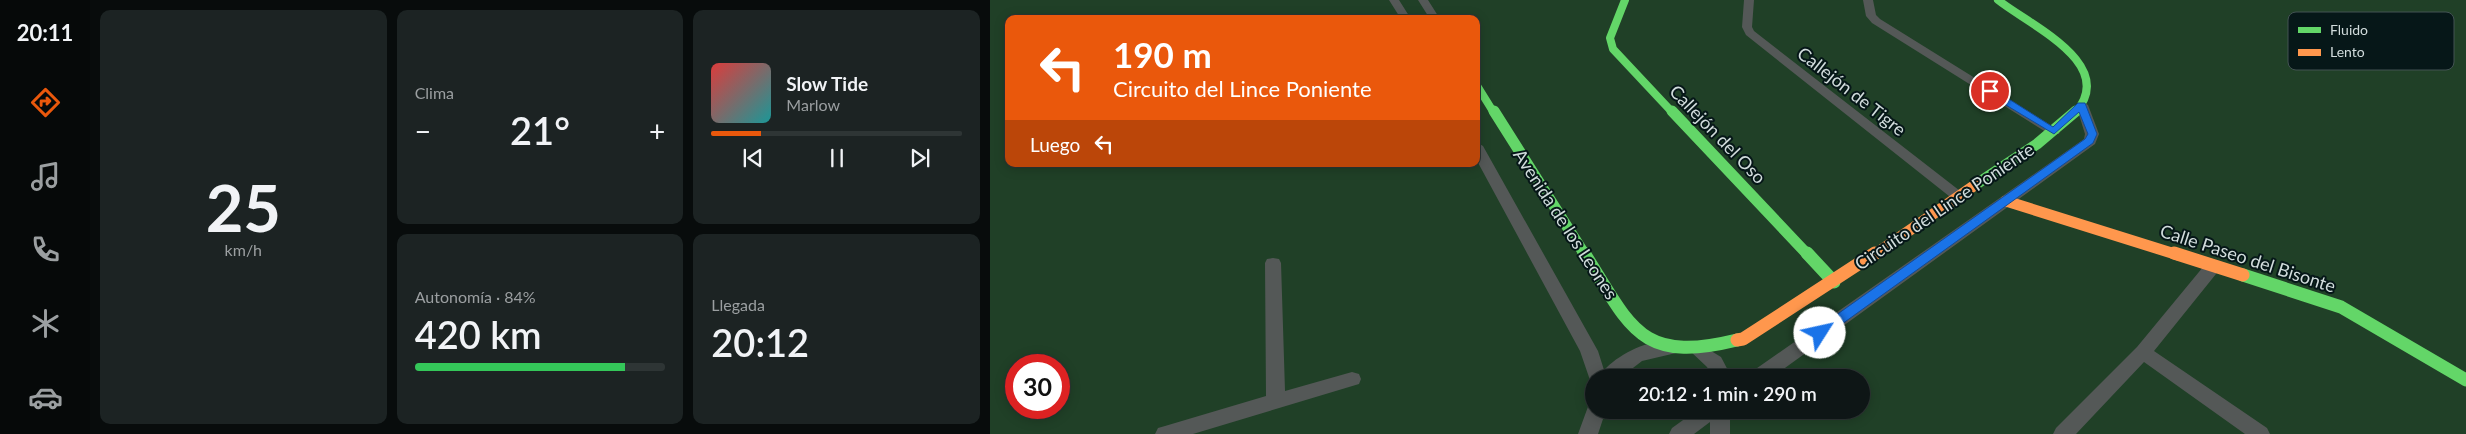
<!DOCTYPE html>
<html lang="es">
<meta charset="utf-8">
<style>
body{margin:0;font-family:Lato,sans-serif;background:#1c2323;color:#f1f3f6;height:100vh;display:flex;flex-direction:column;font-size:19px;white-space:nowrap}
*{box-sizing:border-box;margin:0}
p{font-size:16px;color:#9b9fa1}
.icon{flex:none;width:28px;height:28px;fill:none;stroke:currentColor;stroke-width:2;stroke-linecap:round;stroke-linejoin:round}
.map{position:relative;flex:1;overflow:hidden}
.side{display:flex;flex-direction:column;gap:10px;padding:10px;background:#080c0c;width:900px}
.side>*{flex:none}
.hud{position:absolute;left:15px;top:15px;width:475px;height:152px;border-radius:10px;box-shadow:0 2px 12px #0003,0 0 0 1px #2e3535;background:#ea580c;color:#fff;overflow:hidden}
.speed{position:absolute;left:15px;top:354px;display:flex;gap:10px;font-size:25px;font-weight:700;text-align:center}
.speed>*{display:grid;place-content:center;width:65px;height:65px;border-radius:50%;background:#0e1616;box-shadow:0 2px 12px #0003,0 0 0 1px #2e3535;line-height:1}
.speed .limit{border:8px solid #d22;background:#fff;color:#111}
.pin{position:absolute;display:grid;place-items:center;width:42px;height:42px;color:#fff;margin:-21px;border:2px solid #fff;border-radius:50%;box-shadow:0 1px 5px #0007}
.me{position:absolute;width:55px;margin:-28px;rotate:55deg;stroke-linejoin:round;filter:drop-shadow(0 0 4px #0008)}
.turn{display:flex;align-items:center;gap:18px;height:105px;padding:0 25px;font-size:22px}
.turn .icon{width:65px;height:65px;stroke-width:2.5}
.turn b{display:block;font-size:35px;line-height:42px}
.then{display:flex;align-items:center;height:48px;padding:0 25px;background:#0003;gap:10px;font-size:19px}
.big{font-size:38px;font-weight:600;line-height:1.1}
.side .widget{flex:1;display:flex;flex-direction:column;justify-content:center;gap:8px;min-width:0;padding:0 18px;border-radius:10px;background:#1c2323}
.side .dial{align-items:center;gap:0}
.dial b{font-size:65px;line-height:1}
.song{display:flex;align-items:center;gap:15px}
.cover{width:60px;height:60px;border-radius:8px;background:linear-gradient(135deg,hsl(0 70% 55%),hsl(180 70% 35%))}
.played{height:5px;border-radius:2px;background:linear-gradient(90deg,#ea580c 20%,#2e3535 20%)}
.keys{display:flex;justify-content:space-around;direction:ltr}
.heat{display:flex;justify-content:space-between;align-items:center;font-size:28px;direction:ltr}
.charge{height:8px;border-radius:4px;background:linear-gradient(90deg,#34c759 84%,#2e3535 0)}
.side .tiles{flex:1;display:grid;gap:10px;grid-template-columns:repeat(3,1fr)}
.widget:first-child{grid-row:span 2}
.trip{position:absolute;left:595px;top:369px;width:285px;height:50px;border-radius:25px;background:#0e1616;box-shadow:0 2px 12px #0003,0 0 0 1px #2e3535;font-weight:600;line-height:50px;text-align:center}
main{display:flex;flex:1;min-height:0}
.tab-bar{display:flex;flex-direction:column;width:90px;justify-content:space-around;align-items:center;background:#060909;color:#9b9fa1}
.tab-bar .icon{width:35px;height:35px}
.tab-bar .selected{color:#ea580c}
.tab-bar b{font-size:22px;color:#f1f3f6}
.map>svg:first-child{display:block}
.green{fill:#204027;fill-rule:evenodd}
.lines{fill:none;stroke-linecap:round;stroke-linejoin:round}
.street{fill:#545857;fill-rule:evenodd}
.fast-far2{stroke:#63d668;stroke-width:8}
.fast-far1{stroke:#63d668;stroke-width:11}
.fast{stroke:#63d668;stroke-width:13}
.slow-far1{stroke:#ff974d;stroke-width:11}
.slow{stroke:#ff974d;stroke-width:13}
.route{fill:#1a73e8;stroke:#114b97}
.labels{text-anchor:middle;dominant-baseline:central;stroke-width:4;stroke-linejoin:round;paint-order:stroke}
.street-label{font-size:18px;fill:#d1dcdc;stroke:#061718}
.key{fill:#061718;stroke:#435253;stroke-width:1}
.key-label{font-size:14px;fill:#d1dcdc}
</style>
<main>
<nav class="tab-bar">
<b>20:11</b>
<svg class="icon selected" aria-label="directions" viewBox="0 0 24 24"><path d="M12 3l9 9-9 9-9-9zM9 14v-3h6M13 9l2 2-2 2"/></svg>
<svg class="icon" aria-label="music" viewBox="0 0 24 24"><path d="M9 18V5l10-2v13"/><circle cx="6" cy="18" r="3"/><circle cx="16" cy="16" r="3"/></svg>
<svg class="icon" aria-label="phone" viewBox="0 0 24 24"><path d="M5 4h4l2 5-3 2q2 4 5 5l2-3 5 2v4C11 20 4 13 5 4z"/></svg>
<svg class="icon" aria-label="climate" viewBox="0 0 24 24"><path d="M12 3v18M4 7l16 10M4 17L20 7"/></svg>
<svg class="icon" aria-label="car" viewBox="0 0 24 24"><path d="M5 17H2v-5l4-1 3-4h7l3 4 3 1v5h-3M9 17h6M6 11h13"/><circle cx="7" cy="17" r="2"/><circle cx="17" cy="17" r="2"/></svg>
</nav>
<section class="side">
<div class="tiles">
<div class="widget dial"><b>25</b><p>km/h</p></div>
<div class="widget"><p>Clima</p>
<div class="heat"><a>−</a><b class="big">21°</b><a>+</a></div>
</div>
<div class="widget">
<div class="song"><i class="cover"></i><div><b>Slow Tide</b><p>Marlow</p></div></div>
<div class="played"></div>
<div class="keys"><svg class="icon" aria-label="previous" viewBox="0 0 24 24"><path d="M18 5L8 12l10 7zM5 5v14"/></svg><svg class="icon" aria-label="pause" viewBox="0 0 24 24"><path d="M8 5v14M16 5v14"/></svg><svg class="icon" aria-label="next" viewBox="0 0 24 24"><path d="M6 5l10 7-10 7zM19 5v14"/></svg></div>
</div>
<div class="widget"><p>Autonomía · 84%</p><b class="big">420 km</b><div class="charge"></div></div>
<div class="widget"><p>Llegada</p><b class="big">20:12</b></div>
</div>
</section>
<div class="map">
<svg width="1476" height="434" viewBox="0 0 1476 434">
<rect width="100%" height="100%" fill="#131d1d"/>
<path class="green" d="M0,0H1476V434H0ZM19,19H486V164H19ZM26,365H69V408H26ZM604,378H871V410H604Z"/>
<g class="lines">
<path class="street" d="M399,0H409L421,19H411Z
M428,0H438L450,19H440Z
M754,0H764L762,27L764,31L974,194L976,197L974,200H964L756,35L752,27Z
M873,0H883L886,15L890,19L1070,131L1069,134H1059L882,23L876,16Z
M1092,101L1098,105L1109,134L1105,144L781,378H758L760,373L1094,139L1095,134L1086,105Z
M486,142L493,146L608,351L614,370C630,353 663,336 686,343L689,348L686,353L652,361L630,378H604V384L601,383L590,351L486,159Z
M283,258L289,259L291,263L295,391L362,372L369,374L371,379L369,384L203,434H165L168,428L175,426L276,396L275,263L277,259Z
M1224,260L1230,261L1232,265L1230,269L1164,351L1277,428L1280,434H1255L1154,362L1086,434H1063L1066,428L1147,347L1218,261Z
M708,343L731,357L742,378H723L717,367L699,350L702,345Z
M604,403V410H616L608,434H588L599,404Z
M707,410H740V434H720V422L704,434H679L682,428Z"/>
<path class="fast-far2" d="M635,0L620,38L623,49L683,113
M1008,0C1039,25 1129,64 1085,113
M486,84L504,113"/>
<path class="fast-far1" d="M504,111L595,255
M682,111L818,255
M985,185L1047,144L1086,111"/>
<path class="fast" d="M594,253C641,327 649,364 747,340
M817,253L844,282
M1253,275L1351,307L1476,380"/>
<path class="slow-far1" d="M1016,201L1188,255
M884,255L985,185"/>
<path class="slow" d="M1184,253L1253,275
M747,340L753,339L885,253"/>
</g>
<path class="route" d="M996,89H1003L1063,127L1088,103H1095L1107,134L1103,143L834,337H825L823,333L825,330L1095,139L1098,134L1089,112L1064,134L996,93Z"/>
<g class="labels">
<g class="street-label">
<text transform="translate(862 91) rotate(38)">Callejón de Tigre</text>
<text transform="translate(728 134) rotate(46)">Callejón del Oso</text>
<text transform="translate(954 206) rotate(-34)">Circuito del Lince Poniente</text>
<text transform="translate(576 224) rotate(57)">Avenida de los Leones</text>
<text transform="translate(1258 258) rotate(18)">Calle Paseo del Bisonte</text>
</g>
</g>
<rect x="1298" y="12" width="166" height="58" rx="8" class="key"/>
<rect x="1308" y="27" width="23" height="6" fill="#63d668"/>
<rect x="1308" y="49" width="23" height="7" fill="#ff974d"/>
<g class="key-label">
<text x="1340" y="35">Fluido</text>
<text x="1340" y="57">Lento</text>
</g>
</svg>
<div class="speed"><div class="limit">30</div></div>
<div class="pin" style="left:1000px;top:91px;background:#d93025"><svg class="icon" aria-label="arrive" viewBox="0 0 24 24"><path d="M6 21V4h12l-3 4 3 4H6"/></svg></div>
<svg class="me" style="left:830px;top:333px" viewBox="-20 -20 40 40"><circle r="19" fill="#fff"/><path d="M0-13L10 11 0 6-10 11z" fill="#1a73e8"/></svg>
<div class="trip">20:12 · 1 min · 290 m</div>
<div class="hud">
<div class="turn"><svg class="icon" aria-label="left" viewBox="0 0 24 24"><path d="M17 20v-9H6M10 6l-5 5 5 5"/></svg><div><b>190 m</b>Circuito del Lince Poniente</div></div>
<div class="then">Luego<svg class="icon" aria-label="left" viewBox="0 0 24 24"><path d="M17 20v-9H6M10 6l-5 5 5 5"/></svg></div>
</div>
</div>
</main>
